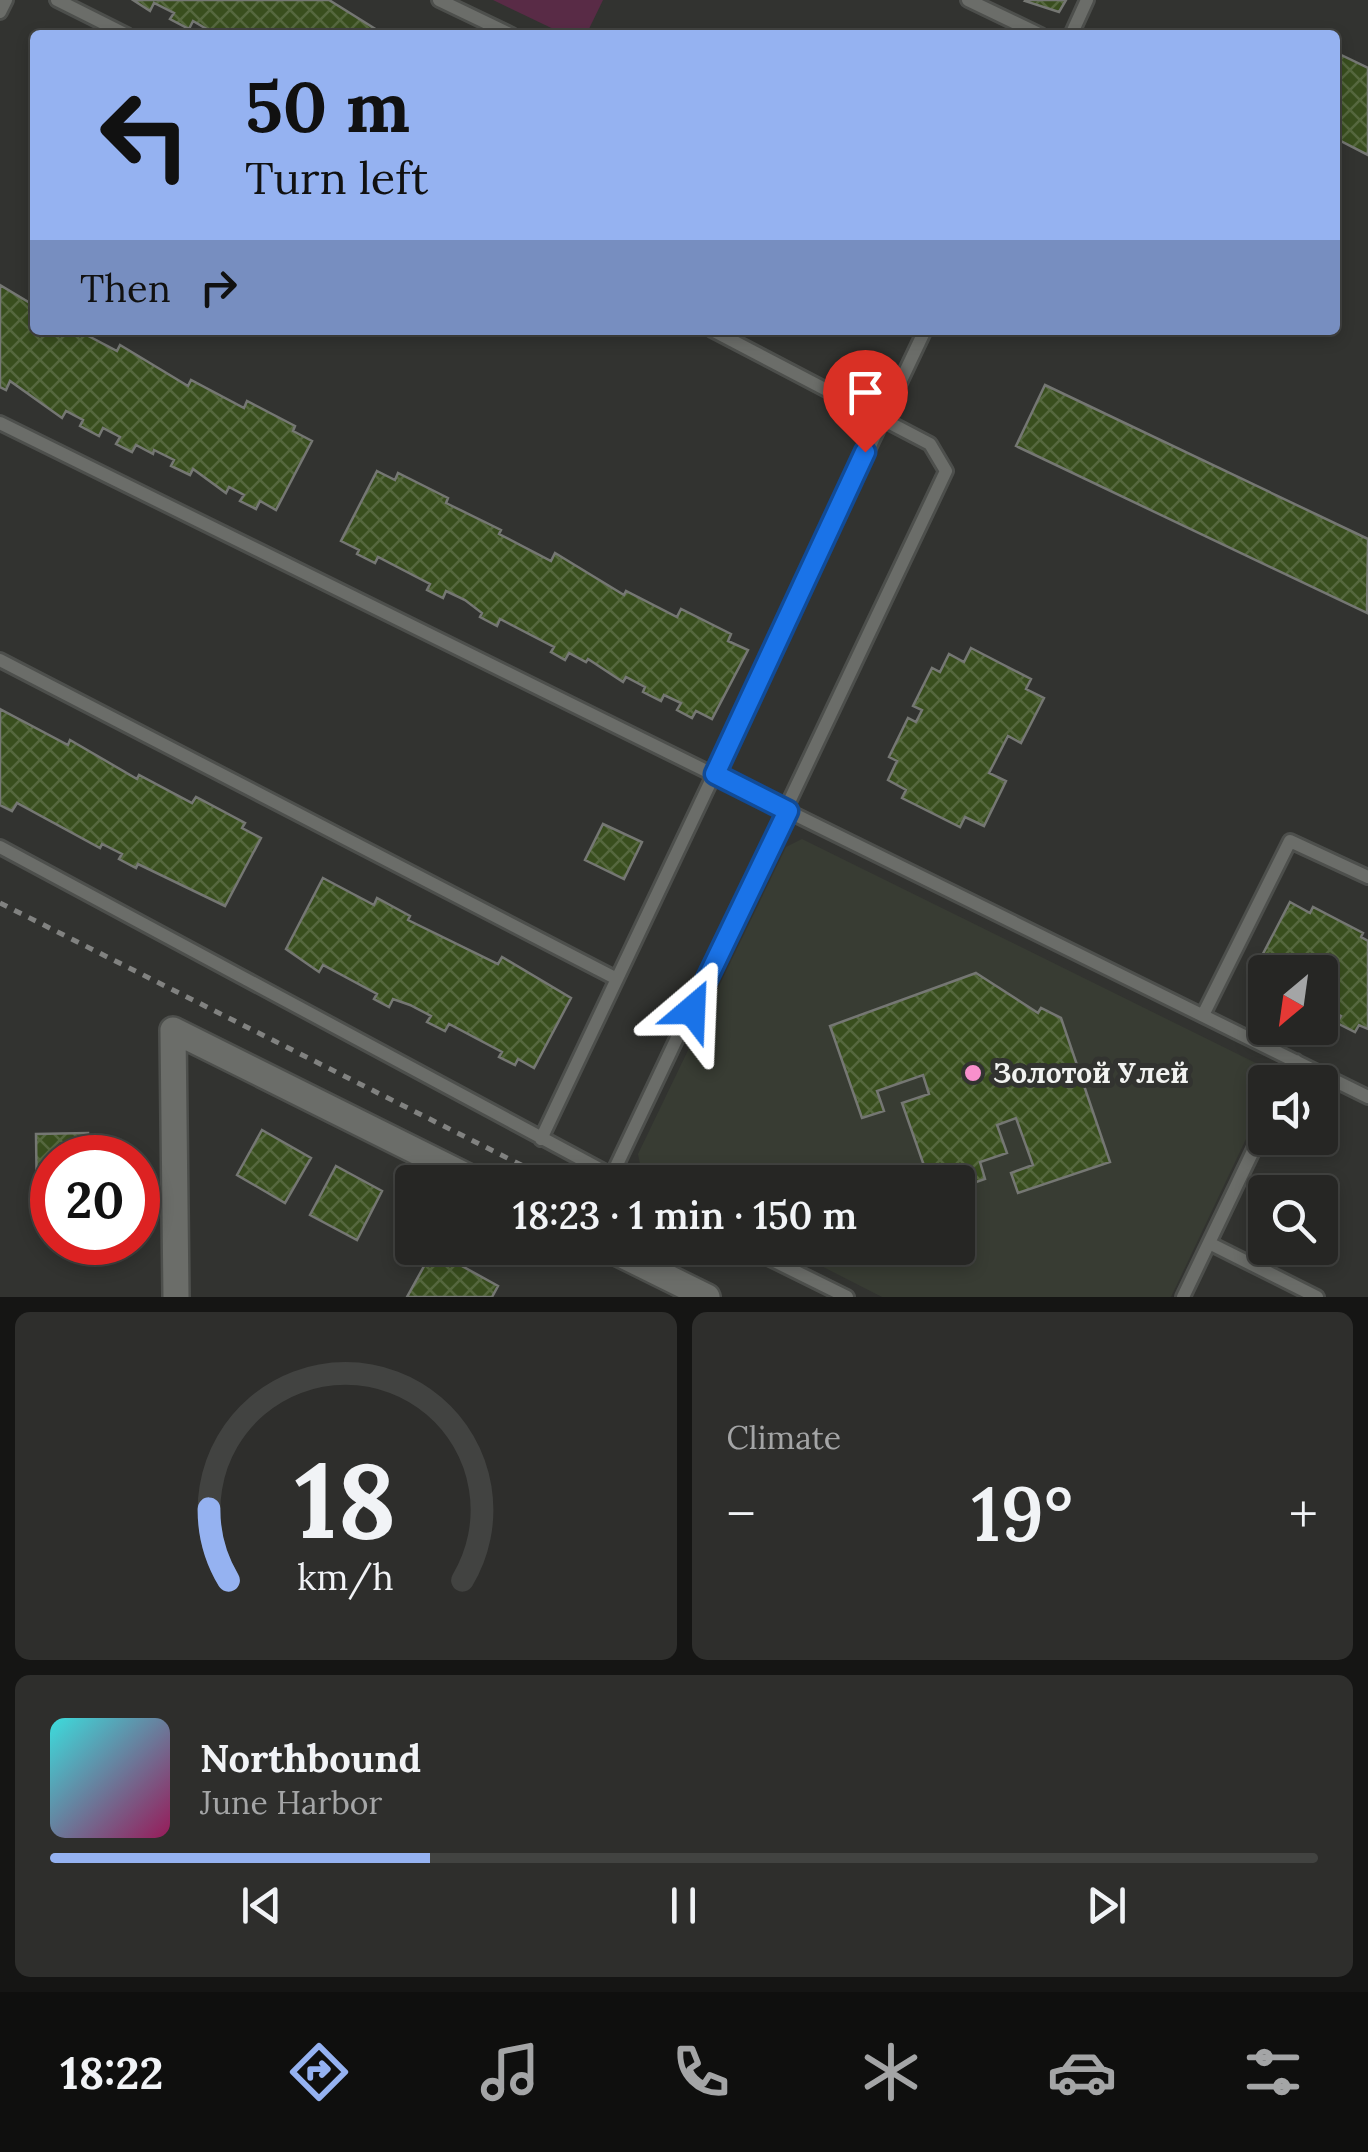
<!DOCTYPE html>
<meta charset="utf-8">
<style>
body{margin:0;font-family:Lora,serif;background:#2e2e2c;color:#f1f3f6;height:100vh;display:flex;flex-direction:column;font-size:38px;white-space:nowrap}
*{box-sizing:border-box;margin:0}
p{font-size:32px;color:#a4a5a6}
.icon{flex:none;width:55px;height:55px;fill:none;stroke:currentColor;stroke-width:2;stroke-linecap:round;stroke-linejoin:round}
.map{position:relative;height:1297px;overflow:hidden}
.side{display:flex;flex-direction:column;gap:15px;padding:15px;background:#151514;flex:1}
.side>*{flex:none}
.hud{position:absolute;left:30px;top:30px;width:1310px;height:305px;border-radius:10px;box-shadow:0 5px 15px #0003,0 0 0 2px #424341;background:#95b2f1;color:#111;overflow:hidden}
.needle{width:65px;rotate:209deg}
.tools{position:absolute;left:1248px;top:955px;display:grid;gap:20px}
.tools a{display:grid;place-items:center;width:90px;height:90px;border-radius:10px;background:#262624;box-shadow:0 5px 15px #0003,0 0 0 2px #424341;font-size:50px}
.speed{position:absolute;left:30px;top:1135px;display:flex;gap:20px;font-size:50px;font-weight:700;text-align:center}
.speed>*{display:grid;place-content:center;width:130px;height:130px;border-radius:50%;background:#262624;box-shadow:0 5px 15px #0003,0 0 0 2px #424341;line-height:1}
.speed .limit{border:15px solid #d22;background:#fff;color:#111}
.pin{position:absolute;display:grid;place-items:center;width:85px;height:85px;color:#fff;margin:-102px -42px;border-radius:50% 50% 50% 0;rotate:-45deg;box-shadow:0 0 10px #0007}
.pin .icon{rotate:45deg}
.me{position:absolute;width:110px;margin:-55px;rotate:26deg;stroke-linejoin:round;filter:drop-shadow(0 0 8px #0008)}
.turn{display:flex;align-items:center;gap:35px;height:210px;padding:0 50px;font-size:45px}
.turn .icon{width:130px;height:130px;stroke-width:2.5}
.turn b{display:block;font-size:70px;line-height:85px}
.then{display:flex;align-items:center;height:95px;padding:0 50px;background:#0003;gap:20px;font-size:38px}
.big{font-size:75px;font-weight:600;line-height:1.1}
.side .widget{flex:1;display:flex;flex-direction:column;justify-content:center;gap:15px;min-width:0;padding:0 35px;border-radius:15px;background:#2e2e2c}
.side .dial{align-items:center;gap:0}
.dial svg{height:260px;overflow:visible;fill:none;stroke:#424341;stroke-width:7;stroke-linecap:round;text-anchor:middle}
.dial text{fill:#f1f3f6;stroke:none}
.song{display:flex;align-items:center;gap:30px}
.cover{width:120px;height:120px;border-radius:15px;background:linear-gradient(135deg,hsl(180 70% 55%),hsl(330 70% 35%))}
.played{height:10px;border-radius:5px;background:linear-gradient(90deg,#95b2f1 30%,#424341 30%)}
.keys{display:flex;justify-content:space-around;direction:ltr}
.heat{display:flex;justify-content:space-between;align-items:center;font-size:55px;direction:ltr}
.side .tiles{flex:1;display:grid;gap:15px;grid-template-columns:1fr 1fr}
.widget:last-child{grid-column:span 2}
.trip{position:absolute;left:395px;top:1165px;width:580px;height:100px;border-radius:10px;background:#262624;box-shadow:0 5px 15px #0003,0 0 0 2px #424341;font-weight:600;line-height:100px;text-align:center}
.tabs{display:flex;height:160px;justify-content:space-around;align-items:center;background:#0f0f0e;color:#a4a5a6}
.tabs .icon{width:70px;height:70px}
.tabs .selected{color:#95b2f1}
.tabs b{font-size:45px;color:#f1f3f6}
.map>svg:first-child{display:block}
.built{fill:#383c33}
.green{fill:#592b46}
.building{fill:url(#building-cross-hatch);stroke:#757773;stroke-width:2.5}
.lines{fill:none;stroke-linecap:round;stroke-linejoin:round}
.lane-casing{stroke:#4d4f4c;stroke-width:18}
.street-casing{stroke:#4d4f4c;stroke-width:30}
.path{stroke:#818280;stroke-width:5;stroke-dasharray:8 8;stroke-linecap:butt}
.lane{stroke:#6b6d69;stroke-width:12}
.street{stroke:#6b6d69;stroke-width:25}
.route-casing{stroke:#114b97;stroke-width:25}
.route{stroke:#1a73e8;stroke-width:18}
.poi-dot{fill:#f890cc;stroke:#323330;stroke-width:4}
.labels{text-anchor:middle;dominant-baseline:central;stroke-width:10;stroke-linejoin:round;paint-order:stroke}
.poi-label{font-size:28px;font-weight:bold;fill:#f1f2f0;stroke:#323330;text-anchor:start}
</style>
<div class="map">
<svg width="1368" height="1297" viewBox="0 0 1368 1297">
<defs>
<pattern id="building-cross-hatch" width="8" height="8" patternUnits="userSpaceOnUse" patternTransform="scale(2.5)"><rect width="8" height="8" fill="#394e1e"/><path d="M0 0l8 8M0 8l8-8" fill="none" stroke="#56683f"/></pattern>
</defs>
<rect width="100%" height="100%" fill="#323330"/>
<path class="built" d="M802,839L1264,1067L1274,1080L1265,1082V1099L1171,1297H882L786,1248H958V1182H659L642,1174L638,1154L786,847Z"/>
<path class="green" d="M493,0H603L586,35H566Z"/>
<path class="building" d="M133,0H329L385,35H208L210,31L193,21L189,29L170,19L174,13L154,3L150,11Z
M1066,0L1059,12L1025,1L1026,0Z
M1335,52L1368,68V155L1335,138Z
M0,285L35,306V330H77L117,351L120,345L188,386L191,380L244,408L247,401L295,426L293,431L312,441L276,510L260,501L256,509L240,501L244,495L229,487L226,493L193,469L190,475L171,466L174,460L154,450L153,454L136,445L132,452L116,444L120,437L103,428L99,436L80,426L83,420L66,411L62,418L10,381L6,390L0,387Z
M1045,385L1368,539L1367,613L1016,446Z
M377,471L395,480L398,473L448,498L446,503L501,530L499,534L551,561L555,553L624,595L626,591L677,617L681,609L731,634L728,641L748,650L712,719L696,711L692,718L677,710L681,703L664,695L661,701L643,692L645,687L626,677L623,682L588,659L586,662L569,653L565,660L551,652L554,647L500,619L497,626L480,617L482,613L465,600L446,591L443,598L427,590L430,584L378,557L375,563L357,554L359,550L341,541Z
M971,648L1031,679L1026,689L1044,698L1021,743L1008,736L989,773L1006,781L984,826L965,817L960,827L902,798L906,790L888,780L897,761L889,757L908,718L916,722L922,710L913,706L932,668L940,672L949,654L964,662Z
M0,709L68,745L70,740L137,779L139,775L192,803L196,797L245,823L242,828L261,838L225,906L138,864L136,868L119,859L122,854L102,844L100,848L17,803L12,811L0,805Z
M603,824L642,842L624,879L585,860Z
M323,878L374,905L377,898L410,916L408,920L498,964L502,957L571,998L534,1068L518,1059L515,1065L499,1057L502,1052L449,1024L445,1031L427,1022L431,1016L410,1005L393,999L389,1007L374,999L377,994L323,965L319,972L286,949Z
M1290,902L1310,913L1313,907L1363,933L1361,937L1368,941V1029L1359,1025L1355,1032L1337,1023L1341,1016L1326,1008L1320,1014V972H1265V979L1253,973Z
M976,973L1038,1013L1041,1008L1061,1018L1110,1162L1018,1193L1011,1173L1033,1165L1016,1118L997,1125L1007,1153L980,1162L985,1179L962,1187L957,1170L929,1180L902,1103L929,1094L923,1075L877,1091L884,1111L862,1118L830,1026Z
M262,1130L311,1158L285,1203L237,1175Z
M88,1133V1158H52V1207H37L36,1134Z
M336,1166L382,1191L357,1240L310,1215Z
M433,1250L498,1286L492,1297H407Z"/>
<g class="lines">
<defs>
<path id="lane" d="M57,0L127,35
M439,0L512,35
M968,0L1041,35
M0,12L6,0
M1071,35L1087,0
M0,423L1368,1097
M0,660L617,979
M0,847L624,1182
M1203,1015L1290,841L1368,877
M1286,1082L1296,1061
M541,1139L925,330
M612,1175L946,471L930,444L712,330
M1209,1243L1317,1297
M748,1248L847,1297
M1183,1297L1265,1126"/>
<path id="street" d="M608,1248L707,1297
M176,1297L173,1030L478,1182"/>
</defs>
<use href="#lane" class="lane-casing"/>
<use href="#street" class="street-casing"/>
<path class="path" d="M0,903L555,1182"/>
<use href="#lane" class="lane"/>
<use href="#street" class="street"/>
</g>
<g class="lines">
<defs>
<path id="route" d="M692,1010L788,811L715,774L865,452"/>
</defs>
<use href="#route" class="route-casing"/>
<use href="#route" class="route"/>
</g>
<circle class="poi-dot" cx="973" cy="1073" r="10"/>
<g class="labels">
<g class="poi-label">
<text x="993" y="1073">Золотой Улей</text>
</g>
</g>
</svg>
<div class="tools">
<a><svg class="needle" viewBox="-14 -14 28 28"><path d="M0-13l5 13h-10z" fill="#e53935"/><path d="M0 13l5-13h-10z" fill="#a4a5a6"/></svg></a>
<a><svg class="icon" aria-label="sound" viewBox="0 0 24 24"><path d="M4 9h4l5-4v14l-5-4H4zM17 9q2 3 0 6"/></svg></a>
<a><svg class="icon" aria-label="search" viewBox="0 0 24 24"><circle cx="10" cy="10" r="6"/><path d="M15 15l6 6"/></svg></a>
</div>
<div class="speed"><div class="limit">20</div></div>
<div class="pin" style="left:865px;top:452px;background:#d93025"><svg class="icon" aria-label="arrive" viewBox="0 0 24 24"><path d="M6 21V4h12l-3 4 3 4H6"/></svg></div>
<svg class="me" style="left:692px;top:1010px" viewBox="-20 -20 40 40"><path d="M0-17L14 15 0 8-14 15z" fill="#1a73e8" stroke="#fff" stroke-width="4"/></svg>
<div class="trip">18:23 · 1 min · 150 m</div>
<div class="hud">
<div class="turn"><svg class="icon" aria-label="left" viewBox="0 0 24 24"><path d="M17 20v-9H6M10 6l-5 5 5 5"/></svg><div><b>50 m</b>Turn left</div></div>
<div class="then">Then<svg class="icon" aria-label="right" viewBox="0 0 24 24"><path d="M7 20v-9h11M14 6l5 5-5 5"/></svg></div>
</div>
</div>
<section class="side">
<div class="tiles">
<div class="widget dial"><svg viewBox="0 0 100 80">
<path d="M14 69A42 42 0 1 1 86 69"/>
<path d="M14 69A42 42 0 0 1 8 47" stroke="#95b2f1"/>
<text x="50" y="56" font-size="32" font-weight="700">18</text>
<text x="50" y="72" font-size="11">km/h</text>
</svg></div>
<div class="widget"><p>Climate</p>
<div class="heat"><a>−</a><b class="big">19°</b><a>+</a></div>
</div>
<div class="widget">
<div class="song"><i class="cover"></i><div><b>Northbound</b><p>June Harbor</p></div></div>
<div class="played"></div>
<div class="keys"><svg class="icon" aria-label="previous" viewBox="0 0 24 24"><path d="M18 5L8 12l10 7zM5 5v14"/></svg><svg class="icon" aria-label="pause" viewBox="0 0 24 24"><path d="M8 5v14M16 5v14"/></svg><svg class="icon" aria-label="next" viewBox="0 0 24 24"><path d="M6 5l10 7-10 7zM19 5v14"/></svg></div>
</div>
</div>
</section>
<nav class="tabs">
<b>18:22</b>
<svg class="icon selected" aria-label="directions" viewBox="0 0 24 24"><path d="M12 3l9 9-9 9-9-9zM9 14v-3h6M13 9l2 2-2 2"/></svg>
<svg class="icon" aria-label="music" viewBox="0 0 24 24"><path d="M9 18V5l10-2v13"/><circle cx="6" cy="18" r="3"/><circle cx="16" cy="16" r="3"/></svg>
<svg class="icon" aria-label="phone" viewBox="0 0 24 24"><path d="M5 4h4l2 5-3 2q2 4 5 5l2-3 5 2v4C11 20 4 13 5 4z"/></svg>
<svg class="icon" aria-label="climate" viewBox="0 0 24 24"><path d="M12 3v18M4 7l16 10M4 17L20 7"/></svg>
<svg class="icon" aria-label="car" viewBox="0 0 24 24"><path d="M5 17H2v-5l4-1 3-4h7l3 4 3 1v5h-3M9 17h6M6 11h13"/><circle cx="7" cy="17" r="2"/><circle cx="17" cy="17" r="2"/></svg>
<svg class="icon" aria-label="filters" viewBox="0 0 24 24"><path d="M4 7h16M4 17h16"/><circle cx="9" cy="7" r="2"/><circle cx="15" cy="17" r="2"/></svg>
</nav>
